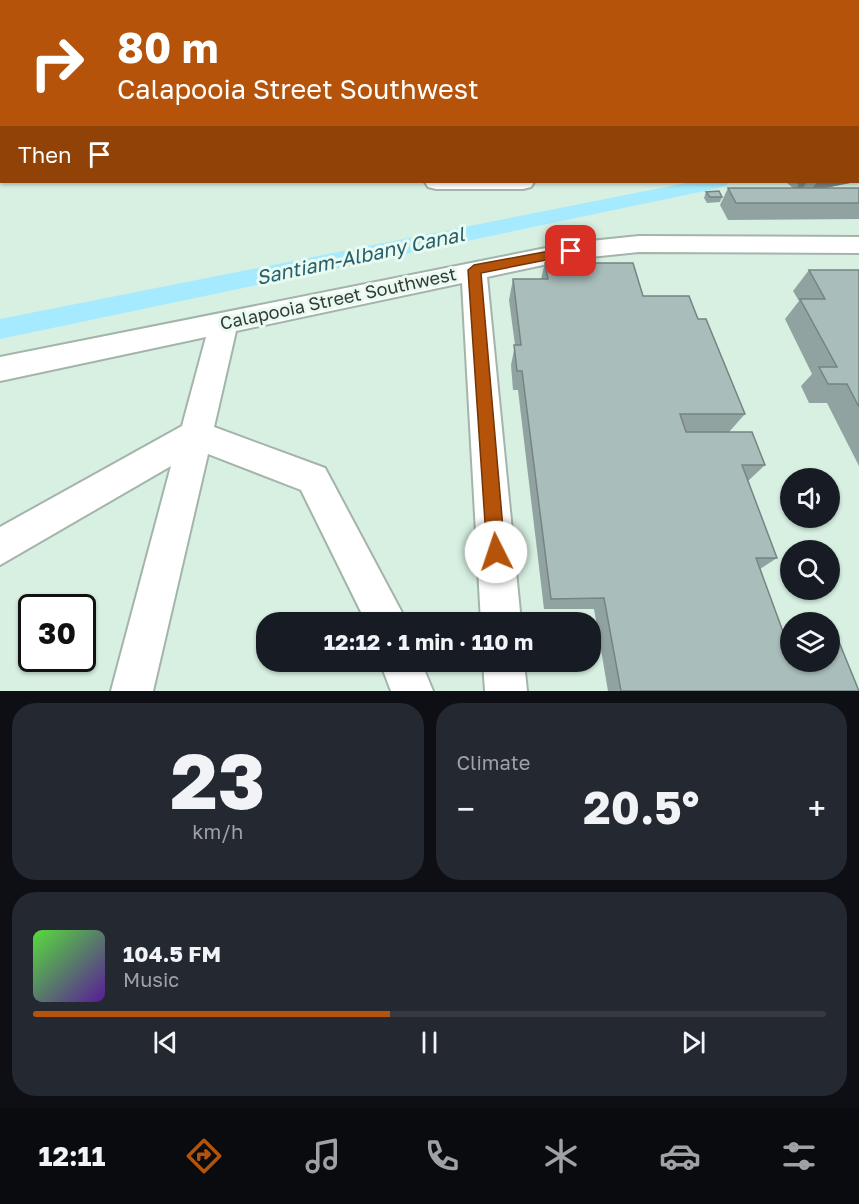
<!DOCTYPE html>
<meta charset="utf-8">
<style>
body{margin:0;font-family:"Golos Text",sans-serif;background:#242831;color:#f1f3f6;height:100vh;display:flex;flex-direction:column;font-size:22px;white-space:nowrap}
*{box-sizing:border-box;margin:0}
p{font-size:20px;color:#9ea1a6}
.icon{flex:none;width:33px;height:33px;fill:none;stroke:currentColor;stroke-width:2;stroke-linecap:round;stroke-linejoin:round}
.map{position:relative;height:691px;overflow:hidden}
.side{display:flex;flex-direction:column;gap:12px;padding:12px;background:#0d0f14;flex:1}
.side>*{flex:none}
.guide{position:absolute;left:0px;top:0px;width:860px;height:183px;box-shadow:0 2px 4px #0004;background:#b45309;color:#fff;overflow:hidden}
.fabs{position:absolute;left:780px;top:468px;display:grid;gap:12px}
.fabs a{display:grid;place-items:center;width:60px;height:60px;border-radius:50%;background:#171b24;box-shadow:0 2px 4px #0004;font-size:30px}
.speed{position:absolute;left:18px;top:594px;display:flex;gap:12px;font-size:30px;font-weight:700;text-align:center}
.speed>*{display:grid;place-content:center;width:78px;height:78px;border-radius:50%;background:#171b24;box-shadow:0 2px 4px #0004;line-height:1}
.speed .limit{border:3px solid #111;border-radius:9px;background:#fff;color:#111}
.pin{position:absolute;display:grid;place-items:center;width:51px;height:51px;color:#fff;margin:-26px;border-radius:12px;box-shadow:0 3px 9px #0006}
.me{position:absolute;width:66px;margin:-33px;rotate:356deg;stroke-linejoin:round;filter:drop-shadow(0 0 4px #0008)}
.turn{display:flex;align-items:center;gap:21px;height:126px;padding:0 18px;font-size:27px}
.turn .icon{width:78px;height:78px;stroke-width:2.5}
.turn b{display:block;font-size:42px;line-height:51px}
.then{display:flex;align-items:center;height:57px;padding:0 18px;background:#0003;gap:12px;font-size:22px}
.big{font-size:45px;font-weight:700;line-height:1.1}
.side .tile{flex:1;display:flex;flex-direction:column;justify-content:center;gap:9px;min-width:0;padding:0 21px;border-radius:24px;background:#242831}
.side .dial{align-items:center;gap:0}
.dial b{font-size:78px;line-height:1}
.song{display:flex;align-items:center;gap:18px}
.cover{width:72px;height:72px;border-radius:9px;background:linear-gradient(135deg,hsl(110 70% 55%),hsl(270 70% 35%))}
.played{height:6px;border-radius:3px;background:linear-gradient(90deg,#b45309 45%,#363941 45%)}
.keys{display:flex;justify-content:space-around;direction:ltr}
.heat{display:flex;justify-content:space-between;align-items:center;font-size:33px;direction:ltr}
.side .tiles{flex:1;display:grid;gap:12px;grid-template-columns:1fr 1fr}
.tile:last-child{grid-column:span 2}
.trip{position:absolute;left:256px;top:612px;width:345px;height:60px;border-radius:24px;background:#171b24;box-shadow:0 2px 4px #0004;font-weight:700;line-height:60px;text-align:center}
.dock{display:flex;height:96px;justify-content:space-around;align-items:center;background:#090b0e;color:#9ea1a6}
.dock .icon{width:42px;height:42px}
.dock .current{color:#b45309}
.dock b{font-size:27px;color:#f1f3f6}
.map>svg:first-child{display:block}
.built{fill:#d7f0e2;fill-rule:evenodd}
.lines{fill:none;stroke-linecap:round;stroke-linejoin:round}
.canal{fill:#a5eafe;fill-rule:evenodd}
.minor-casing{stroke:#a4b4ab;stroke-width:4}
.minor{fill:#fff;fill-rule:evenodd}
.wall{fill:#91a3a1}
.shaded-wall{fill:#768483}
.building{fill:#a9bdbb;stroke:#768483;stroke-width:1.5}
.route{fill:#b45309;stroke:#753606;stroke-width:1.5}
.labels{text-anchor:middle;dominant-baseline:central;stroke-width:6;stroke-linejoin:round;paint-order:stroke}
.street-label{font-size:18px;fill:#343a36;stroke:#e9faf0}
.water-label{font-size:20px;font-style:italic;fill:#275f6d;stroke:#e9faf0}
</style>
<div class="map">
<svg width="859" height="691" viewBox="0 0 859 691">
<rect width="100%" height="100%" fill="#e9faf0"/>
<path class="built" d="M0,0H859V691H0ZM2,2H858V182H2ZM790,478H830V518H790ZM790,550H830V590H790ZM32,608H82V658H32ZM267,622H591V662H267ZM790,622H830V662H790Z"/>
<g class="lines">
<path class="canal" d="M691,182H729L726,186L719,188L0,339V319Z"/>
<defs>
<path id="minor" d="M90,0H104L89,2Z
M416,0V2L182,1V0Z
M433,0H447V2H433Z
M548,0H562V2H548Z
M0,95H2L0,107Z
M425,182H534L531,187L523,189H436L428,187Z
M639,236L859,237V253L639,252L571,259L487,277L521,622H481L462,283L236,331L214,427L325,468L407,622H366L301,490L208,454L153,691H111L171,466L0,565V527L182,426L206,337L0,381V357L571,243Z
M380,662H421L433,691H391Z
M483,662H524L527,691H485Z"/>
</defs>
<use href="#minor" class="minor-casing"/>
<use href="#minor" class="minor"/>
</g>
<path class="wall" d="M586,0H627L628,2H587Z
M750,0H859V46L858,45V2H752Z
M2,16V36L0,33V17Z
M787,182H855L825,188H859V219L728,220L720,205L728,188H793L787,183Z
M706,192L722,197L720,202L707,203L704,198Z
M545,263L643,296L698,319L745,414L729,432L765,465L748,481L777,558L760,569L785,637L859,691H608L594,609H544L518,390H513L511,365L515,345L509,300L513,279H541Z
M809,270H859V466L827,403H809L801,386L812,374L785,319L799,301L793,291Z"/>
<path class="shaded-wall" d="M67,0H87L86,2H66Z
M858,167H859V181H858Z
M807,182L803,188L795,190L799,184Z
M817,182H855L810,191Z"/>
<path class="building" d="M19,0H67L66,2H17Z
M208,0H271L344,2H207Z
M595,0H627L628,2H596Z
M704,0H747L748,2H705Z
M774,0H859V20H858V2H776Z
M858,152H859V167H858Z
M796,182H807L799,184Z
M728,188H859V203H736Z
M719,191L722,197H710L706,192Z
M545,263H633L643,296H689L698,319H706L745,414H680L686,432H752L765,465H742L777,558H756L785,637H790V662H830V637H837L859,691H621L604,598L551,599L522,371H517L514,345H521L513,279H548Z
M809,270H859V407L847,384H828L819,367H837L800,299H825Z"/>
<path class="route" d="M571,247L577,251L576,254L481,273L505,552L502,558L496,561L490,558L487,552L468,270L474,265Z"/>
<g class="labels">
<g class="street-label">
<text transform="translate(338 298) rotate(-12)">Calapooia Street Southwest</text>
</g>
<g class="water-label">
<text transform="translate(360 255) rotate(-12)">Santiam-Albany Canal</text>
</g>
</g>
</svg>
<div class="fabs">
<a><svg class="icon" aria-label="sound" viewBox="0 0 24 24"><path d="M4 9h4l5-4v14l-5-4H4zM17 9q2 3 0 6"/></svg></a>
<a><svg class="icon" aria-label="search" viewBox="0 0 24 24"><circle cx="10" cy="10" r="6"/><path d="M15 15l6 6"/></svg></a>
<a><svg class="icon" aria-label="layers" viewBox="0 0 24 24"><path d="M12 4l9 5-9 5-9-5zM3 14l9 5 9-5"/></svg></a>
</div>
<div class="speed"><div class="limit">30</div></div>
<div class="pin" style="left:571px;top:251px;background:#d93025"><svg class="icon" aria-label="arrive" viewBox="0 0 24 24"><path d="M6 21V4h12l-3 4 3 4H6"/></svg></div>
<svg class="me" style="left:496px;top:552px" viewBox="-20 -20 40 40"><circle r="19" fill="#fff"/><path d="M0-13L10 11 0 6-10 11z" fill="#b45309"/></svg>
<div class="trip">12:12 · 1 min · 110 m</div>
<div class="guide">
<div class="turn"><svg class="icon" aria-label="right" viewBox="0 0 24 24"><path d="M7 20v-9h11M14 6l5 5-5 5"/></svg><div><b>80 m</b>Calapooia Street Southwest</div></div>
<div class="then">Then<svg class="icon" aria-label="arrive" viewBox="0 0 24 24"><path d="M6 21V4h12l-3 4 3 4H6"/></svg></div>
</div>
</div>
<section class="side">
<div class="tiles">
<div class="tile dial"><b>23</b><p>km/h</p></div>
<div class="tile"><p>Climate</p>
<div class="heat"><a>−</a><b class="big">20.5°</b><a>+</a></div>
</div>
<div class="tile">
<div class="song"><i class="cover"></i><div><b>104.5 FM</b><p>Music</p></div></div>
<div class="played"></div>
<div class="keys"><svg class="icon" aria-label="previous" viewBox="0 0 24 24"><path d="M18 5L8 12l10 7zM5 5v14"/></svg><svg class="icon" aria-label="pause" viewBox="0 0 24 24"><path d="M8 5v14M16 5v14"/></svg><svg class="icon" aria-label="next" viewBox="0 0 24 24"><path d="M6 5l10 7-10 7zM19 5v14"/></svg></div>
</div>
</div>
</section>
<nav class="dock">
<b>12:11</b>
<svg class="icon current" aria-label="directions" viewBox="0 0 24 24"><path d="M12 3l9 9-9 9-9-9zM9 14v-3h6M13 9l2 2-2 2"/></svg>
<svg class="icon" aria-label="music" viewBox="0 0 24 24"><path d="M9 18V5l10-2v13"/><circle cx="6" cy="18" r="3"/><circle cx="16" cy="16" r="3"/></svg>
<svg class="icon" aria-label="phone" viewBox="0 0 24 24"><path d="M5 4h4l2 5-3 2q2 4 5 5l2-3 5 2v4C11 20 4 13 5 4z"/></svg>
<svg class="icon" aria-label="climate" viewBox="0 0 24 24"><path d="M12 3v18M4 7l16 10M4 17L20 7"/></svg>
<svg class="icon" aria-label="car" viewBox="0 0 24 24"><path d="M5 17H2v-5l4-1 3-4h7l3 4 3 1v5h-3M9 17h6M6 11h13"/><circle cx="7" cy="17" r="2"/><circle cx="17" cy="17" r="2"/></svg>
<svg class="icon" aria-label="filters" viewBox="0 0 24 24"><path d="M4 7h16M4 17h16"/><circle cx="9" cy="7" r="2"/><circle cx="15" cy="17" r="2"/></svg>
</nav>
